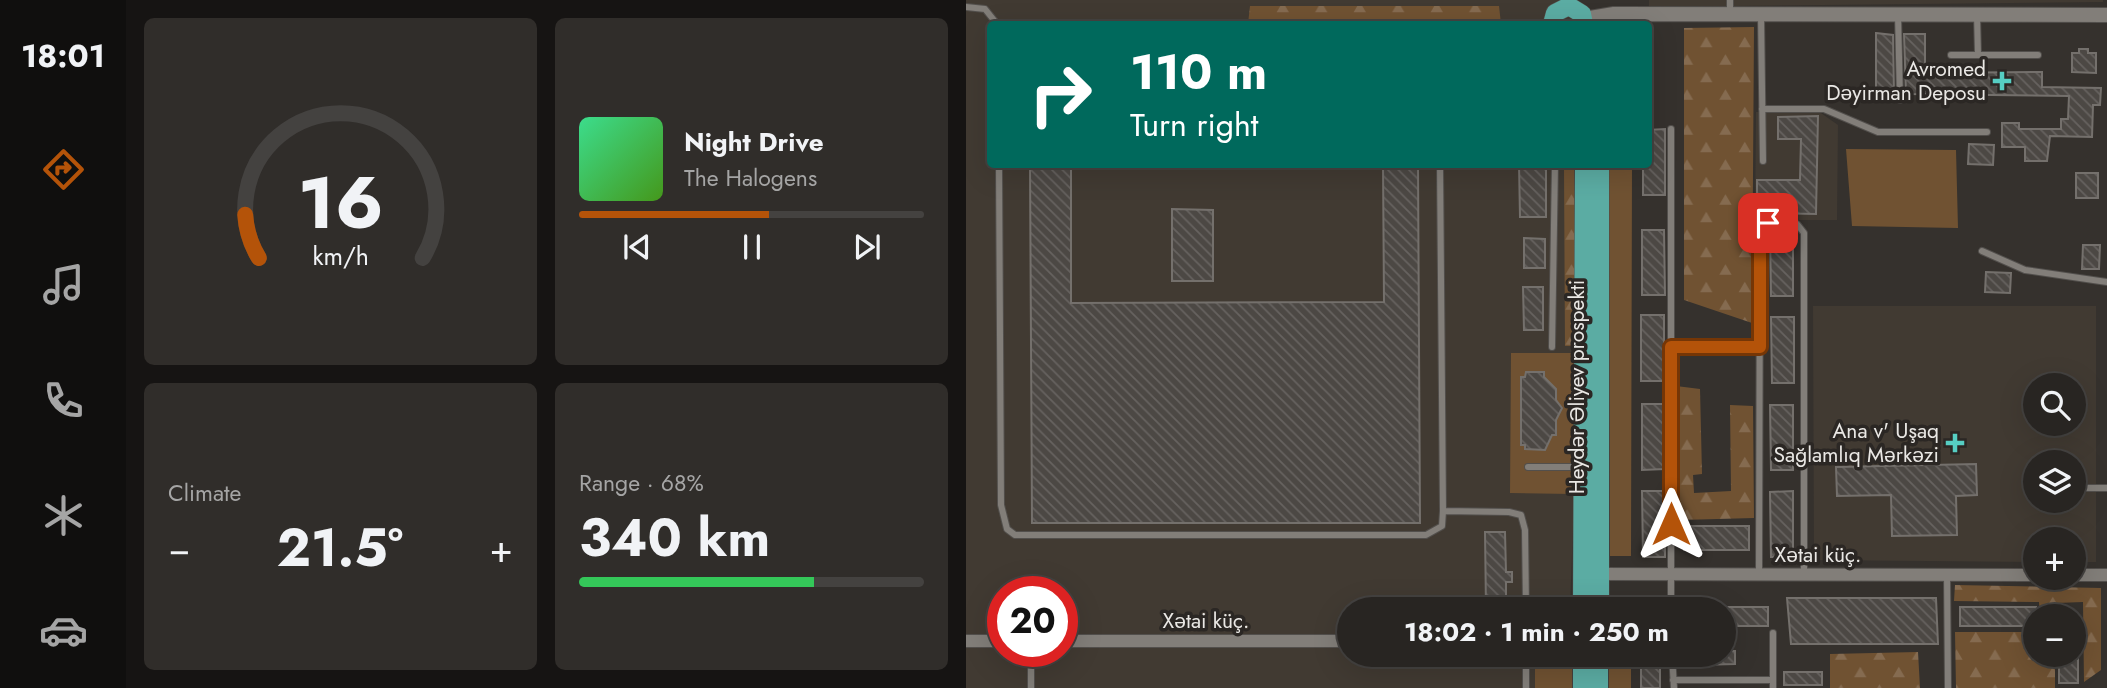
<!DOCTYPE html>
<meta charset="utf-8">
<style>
body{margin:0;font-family:Jost,sans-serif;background:#302d2a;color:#f1f3f6;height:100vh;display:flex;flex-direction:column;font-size:26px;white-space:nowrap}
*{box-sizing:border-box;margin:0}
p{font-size:23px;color:#a5a5a5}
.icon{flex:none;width:38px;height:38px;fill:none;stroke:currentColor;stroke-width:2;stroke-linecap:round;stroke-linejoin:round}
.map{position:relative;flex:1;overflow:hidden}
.details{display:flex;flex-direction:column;gap:18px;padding:18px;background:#161413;width:840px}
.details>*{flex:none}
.top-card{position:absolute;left:21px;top:21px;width:665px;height:147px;border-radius:7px;box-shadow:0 7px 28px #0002,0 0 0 2px #444240;background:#00695c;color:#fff;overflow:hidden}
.fabs{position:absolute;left:1057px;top:373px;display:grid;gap:14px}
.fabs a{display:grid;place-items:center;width:63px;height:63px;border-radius:50%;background:#282522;box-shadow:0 7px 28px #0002,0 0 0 2px #444240;font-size:35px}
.speed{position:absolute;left:21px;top:576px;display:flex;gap:14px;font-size:35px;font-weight:700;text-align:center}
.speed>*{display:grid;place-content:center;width:91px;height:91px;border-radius:50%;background:#282522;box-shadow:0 7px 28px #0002,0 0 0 2px #444240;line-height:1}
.speed .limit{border:10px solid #d22;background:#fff;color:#111}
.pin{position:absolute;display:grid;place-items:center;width:60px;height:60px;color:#fff;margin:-30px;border-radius:14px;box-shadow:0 4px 10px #0006}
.me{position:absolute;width:77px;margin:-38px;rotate:0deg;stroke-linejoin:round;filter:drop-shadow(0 0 5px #0008)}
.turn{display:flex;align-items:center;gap:24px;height:147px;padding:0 28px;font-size:32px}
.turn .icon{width:91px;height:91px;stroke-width:2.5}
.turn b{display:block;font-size:49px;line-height:60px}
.big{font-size:52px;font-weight:700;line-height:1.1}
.details .widget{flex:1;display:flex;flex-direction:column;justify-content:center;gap:10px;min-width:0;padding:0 24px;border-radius:10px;background:#302d2a}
.details .dial{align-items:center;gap:0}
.dial svg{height:182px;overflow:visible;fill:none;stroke:#444240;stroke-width:7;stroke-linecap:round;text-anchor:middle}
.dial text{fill:#f1f3f6;stroke:none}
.song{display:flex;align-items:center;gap:21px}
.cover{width:84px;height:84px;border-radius:10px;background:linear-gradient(135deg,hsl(150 70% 55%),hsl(100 70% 35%))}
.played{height:7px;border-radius:4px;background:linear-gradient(90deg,#b45309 55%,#444240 55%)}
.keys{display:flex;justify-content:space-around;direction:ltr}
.heat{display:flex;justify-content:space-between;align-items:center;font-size:38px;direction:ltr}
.charge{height:10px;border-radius:5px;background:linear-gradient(90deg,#34c759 68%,#444240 0)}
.details .tiles{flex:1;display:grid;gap:18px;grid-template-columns:repeat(2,1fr)}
.trip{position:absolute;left:371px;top:597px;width:399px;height:70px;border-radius:35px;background:#282522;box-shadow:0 7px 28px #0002,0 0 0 2px #444240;font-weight:700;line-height:70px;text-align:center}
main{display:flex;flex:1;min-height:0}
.tabs{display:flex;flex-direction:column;width:126px;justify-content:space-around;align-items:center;background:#100f0e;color:#a5a5a5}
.tabs .icon{width:49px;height:49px}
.tabs .active{color:#b45309}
.tabs b{font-size:32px;color:#f1f3f6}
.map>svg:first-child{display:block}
.built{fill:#413a32;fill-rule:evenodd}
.forest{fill:url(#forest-firs)}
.green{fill:#705232}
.building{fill:url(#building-back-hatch);stroke:#74706c;stroke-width:2}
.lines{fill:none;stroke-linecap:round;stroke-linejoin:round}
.service-casing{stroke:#524f4c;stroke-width:8}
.minor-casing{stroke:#524f4c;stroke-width:14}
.tertiary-casing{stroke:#524f4c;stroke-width:16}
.primary-casing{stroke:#524f4c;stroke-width:19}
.service{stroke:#827e79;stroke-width:6}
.minor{stroke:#827e79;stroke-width:12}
.tertiary{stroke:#827e79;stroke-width:14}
.primary{stroke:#5baca3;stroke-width:18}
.route-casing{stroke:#753606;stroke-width:18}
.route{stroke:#b45309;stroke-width:12}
.poi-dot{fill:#56cec3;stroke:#2b2724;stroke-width:2.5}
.labels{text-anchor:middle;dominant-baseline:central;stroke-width:7;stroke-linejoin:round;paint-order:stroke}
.poi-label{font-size:21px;fill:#eae8e5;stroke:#2b2724;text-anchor:end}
.street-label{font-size:21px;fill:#eae8e5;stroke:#2b2724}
</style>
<main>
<nav class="tabs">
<b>18:01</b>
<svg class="icon active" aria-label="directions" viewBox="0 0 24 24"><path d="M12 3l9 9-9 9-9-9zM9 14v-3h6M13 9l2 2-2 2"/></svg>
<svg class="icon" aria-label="music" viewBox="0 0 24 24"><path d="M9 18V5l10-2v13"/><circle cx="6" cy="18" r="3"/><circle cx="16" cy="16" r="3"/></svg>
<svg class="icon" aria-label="phone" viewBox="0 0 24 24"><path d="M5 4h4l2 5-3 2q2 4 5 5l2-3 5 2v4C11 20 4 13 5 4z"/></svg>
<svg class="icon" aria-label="climate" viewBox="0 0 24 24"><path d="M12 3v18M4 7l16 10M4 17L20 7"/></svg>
<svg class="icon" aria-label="car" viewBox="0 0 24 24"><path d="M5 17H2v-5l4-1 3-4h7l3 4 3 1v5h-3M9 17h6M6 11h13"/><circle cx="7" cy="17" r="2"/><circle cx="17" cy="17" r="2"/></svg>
</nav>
<section class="details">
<div class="tiles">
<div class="widget dial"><svg viewBox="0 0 100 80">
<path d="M14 69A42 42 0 1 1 86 69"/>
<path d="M14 69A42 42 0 0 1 8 50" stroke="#b45309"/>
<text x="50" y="56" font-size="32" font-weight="700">16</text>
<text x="50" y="72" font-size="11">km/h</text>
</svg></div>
<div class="widget">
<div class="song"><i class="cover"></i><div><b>Night Drive</b><p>The Halogens</p></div></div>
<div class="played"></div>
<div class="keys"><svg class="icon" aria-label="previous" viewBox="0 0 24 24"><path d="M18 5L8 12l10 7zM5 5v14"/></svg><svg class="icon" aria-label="pause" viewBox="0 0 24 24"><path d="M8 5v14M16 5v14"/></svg><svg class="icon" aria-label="next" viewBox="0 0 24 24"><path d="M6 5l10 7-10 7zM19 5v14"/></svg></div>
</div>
<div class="widget"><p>Climate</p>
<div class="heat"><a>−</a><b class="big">21.5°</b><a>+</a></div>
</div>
<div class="widget"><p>Range · 68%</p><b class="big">340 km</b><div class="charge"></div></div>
</div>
</section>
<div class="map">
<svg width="1141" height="688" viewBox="0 0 1141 688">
<defs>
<pattern id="forest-firs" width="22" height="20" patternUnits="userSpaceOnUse" patternTransform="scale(1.75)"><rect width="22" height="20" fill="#705232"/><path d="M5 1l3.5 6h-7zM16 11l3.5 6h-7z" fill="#856b50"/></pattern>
<pattern id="building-back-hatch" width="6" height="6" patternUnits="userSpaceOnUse" patternTransform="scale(1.75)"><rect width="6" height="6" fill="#4c4844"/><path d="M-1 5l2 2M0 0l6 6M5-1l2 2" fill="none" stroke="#66625f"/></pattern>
</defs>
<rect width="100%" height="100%" fill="#35312d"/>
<path class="built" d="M0,0H607L615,24H24V164L620,165L604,609H383V654L603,655L602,688H0ZM37,592H96V651H37Z
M683,0H1137V2L683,7Z
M852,111L872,125L871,220H789L790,112Z
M847,306H1130V562H1108V539H1069V562L848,560ZM1069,385H1108V424H1069ZM1069,462H1108V500H1069Z"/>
<path class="forest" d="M284,6H533L535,24H282Z
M788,27L786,323L718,300V28Z
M598,165H608L609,346H599Z
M710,386L734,389L736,474L727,475L728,493L765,491L764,405L787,406L788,518L714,520Z
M989,585L1135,588V670L1118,682L1117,602L1090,603V616H1074L1073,602L988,601Z
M989,632H1069V654L1089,655V688H990Z
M952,652L954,688H864V654Z"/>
<path class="green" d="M880,149L990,150L992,228L886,226Z
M643,165H666L665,556H644Z
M545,353H609L607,494L544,493Z
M569,655H606V688H569Z
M643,655H665V688H643Z"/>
<path class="building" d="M910,33L927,35L928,94H925V101H910Z
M938,34H959V73L1076,72V87L1135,88L1134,105H1127L1126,137L1084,136L1081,161H1059V147H1036V123H1053V129H1095V119H1102L1103,96L940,94Z
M1113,49H1122V53H1130V73L1106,72V53H1113Z
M852,116L850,214L791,213V180H834L835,139H812V117Z
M699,129V195H677V164H682V130Z
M1003,144L1028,145L1027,165L1002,164Z
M64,164H105V303L418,302L417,164H452L454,523H66Z
M553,164H580V217H554Z
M1110,173H1132V198H1110Z
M206,209L247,210V281H206Z
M676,230H698L699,295H676Z
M804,230H827V296H805Z
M558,238L579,239V268H558Z
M1117,245H1134L1133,269H1116Z
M1020,272L1045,273L1044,293L1019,292Z
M557,287H577V330H558Z
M675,315H698V381H675Z
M805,317H828V383H806Z
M560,372H578V377L590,389V400L596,408L590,420V435H586L579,450L559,449V445H555V377H559Z
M676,404H699V469L676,470Z
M804,405H827V470H805Z
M1010,464L1011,495L990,496L991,535L926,536L925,495L871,496L870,467Z
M676,491H699V557H677Z
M827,491V557H805L804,492Z
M718,526H783V550H718Z
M519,532H539L540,572H546V582H540V609H520Z
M821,598H970L972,644H825Z
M758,607H802V626H758Z
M994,607H1070L1069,626H994Z
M758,651H769V664L731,665L730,654H758Z
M675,654H694V688H675Z
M1093,654H1112V683H1093Z
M818,672H856V685H818Z"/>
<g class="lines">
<defs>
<path id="service" d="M764,0V13
M0,7L19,9L31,24
M795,15L797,161
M932,15L934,100
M1011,15L1012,55
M985,55H1072
M796,109H858L912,132H1021
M705,129V609
M33,164L35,505L41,529L49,535H460L476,526L477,511
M474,164L477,511L543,512L555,515L559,530L560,609
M1016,251L1059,270L1141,282
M586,347L589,164
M705,347H794
M562,467H615
M1108,488H1141
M793,574L794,231L802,223L831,224L838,233V574
M981,574L982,688
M706,654L708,688
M707,680H807
M65,688V651
M560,688V654
M807,688V633"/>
<path id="minor" d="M634,574L1069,575
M1108,575H1141
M0,641H37
M96,641H383"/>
<path id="tertiary" d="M618,19L648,14L1141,15"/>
<path id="primary" d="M586,24L589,13L603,6L616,14L618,24
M616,609L618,164
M634,609V164
M616,688V654
M633,688V654"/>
</defs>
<use href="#service" class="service-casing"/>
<use href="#minor" class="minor-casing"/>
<use href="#tertiary" class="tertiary-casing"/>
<use href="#primary" class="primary-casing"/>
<use href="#service" class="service"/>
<use href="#minor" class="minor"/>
<use href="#tertiary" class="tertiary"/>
<use href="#primary" class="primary"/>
</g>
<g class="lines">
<defs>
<path id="route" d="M705,524V347H794V231L802,223"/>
</defs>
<use href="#route" class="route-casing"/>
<use href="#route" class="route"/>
</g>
<g class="poi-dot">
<path d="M1032.5 70.5h7v7h7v7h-7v7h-7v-7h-7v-7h7z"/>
<path d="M985.5 432.5h7v7h7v7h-7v7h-7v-7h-7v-7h7z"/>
</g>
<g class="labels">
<g class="poi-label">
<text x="1020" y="69">Avromed<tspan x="1020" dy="24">Dəyirman Deposu</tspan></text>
<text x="973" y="431">Ana v' Uşaq<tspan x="973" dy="24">Sağlamlıq Mərkəzi</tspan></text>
</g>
<g class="street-label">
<text transform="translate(611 387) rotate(-90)">Heydər Əliyev prospekti</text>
<text x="852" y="555">Xətai küç.</text>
<text x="240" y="621">Xətai küç.</text>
</g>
</g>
</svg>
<div class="fabs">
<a><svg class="icon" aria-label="search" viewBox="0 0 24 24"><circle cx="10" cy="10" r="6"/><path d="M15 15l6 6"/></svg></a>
<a><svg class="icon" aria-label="layers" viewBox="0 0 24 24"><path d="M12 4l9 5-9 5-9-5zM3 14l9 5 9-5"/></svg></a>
<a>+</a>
<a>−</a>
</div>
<div class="speed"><div class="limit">20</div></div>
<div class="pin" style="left:802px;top:223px;background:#d93025"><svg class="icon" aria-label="arrive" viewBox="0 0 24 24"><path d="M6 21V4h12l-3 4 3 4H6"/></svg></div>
<svg class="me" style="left:705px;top:524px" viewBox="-20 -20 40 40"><path d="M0-17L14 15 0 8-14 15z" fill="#b45309" stroke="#fff" stroke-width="4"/></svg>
<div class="trip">18:02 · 1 min · 250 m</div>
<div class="top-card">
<div class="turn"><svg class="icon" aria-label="right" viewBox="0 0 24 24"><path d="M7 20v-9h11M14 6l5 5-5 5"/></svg><div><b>110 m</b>Turn right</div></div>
</div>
</div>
</main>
